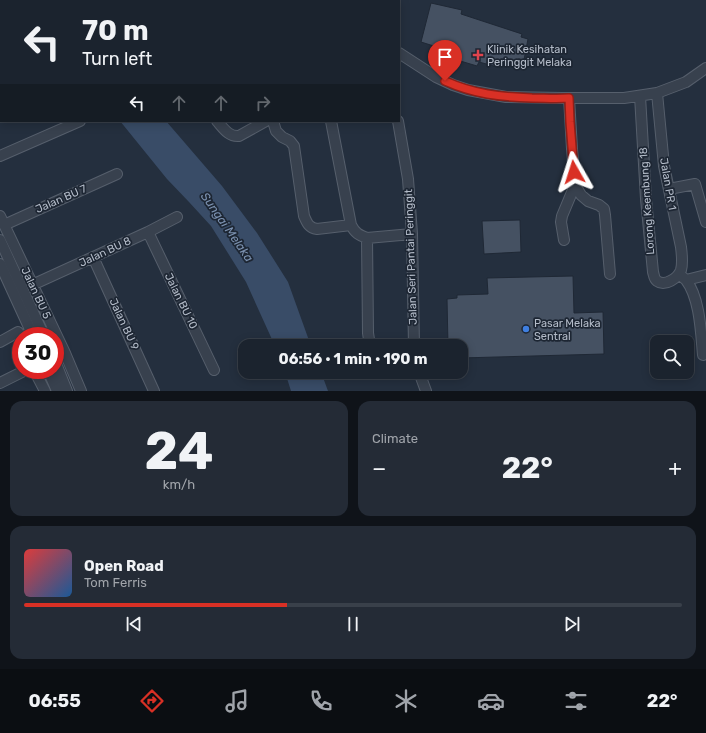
<!DOCTYPE html>
<meta charset="utf-8">
<style>
body{margin:0;font-family:Rubik,sans-serif;background:#242b36;color:#f1f3f6;height:100vh;display:flex;flex-direction:column;font-size:15px;white-space:nowrap}
*{box-sizing:border-box;margin:0}
p{font-size:13px;color:#a0a4aa}
.icon{flex:none;width:22px;height:22px;fill:none;stroke:currentColor;stroke-width:2;stroke-linecap:round;stroke-linejoin:round}
.map{position:relative;height:391px;overflow:hidden}
.drawer{display:flex;flex-direction:column;gap:10px;padding:10px;background:#0f1319;flex:1}
.drawer>*{flex:none}
.banner{position:absolute;left:0px;top:0px;width:400px;height:122px;box-shadow:0 2px 10px #0003,0 0 0 1px #39404a;background:#1b232e;color:#f1f3f6;overflow:hidden}
.tools{position:absolute;left:650px;top:335px;display:grid;gap:8px}
.tools a{display:grid;place-items:center;width:44px;height:44px;border-radius:8px;background:#1b232e;box-shadow:0 2px 10px #0003,0 0 0 1px #39404a;font-size:20px}
.speed{position:absolute;left:12px;top:327px;display:flex;gap:8px;font-size:20px;font-weight:700;text-align:center}
.speed>*{display:grid;place-content:center;width:52px;height:52px;border-radius:50%;background:#1b232e;box-shadow:0 2px 10px #0003,0 0 0 1px #39404a;line-height:1}
.speed .limit{border:6px solid #d22;background:#fff;color:#111}
.pin{position:absolute;display:grid;place-items:center;width:34px;height:34px;color:#fff;margin:-41px -17px;border-radius:50% 50% 50% 0;rotate:-45deg;box-shadow:0 0 4px #0007}
.pin .icon{rotate:45deg}
.me{position:absolute;width:44px;margin:-22px;rotate:354deg;stroke-linejoin:round;filter:drop-shadow(0 0 3px #0008)}
.turn{display:flex;align-items:center;gap:14px;height:84px;padding:0 16px;font-size:18px}
.turn .icon{width:52px;height:52px;stroke-width:2.5}
.turn b{display:block;font-size:28px;line-height:34px}
.lanes{display:flex;align-items:center;height:38px;padding:0 16px;background:#0003;justify-content:center;gap:20px;direction:ltr}
.lanes .off{opacity:.35}
.big{font-size:30px;font-weight:700;line-height:1.1}
.drawer .card{flex:1;display:flex;flex-direction:column;justify-content:center;gap:6px;min-width:0;padding:0 14px;border-radius:12px;background:#242b36}
.drawer .dial{align-items:center;gap:0}
.dial b{font-size:52px;line-height:1}
.song{display:flex;align-items:center;gap:12px}
.cover{width:48px;height:48px;border-radius:6px;background:linear-gradient(135deg,hsl(0 70% 55%),hsl(210 70% 35%))}
.played{height:4px;border-radius:2px;background:linear-gradient(90deg,#d93025 40%,#39404a 40%)}
.keys{display:flex;justify-content:space-around;direction:ltr}
.heat{display:flex;justify-content:space-between;align-items:center;font-size:22px;direction:ltr}
.drawer .tiles{flex:1;display:grid;gap:10px;grid-template-columns:1fr 1fr}
.card:last-child{grid-column:span 2}
.trip{position:absolute;left:238px;top:339px;width:230px;height:40px;border-radius:12px;background:#1b232e;box-shadow:0 2px 10px #0003,0 0 0 1px #39404a;font-weight:700;line-height:40px;text-align:center}
.tabs{display:flex;height:64px;justify-content:space-around;align-items:center;background:#0b0e12;color:#a0a4aa}
.tabs .icon{width:28px;height:28px}
.tabs .current{color:#d93025}
.tabs b{font-size:18px;color:#f1f3f6}
.map>svg:first-child{display:block}
.water{fill:#394c67}
.building{fill:#455162;stroke:#1f2835}
.lines{fill:none;stroke-linecap:round;stroke-linejoin:round}
.minor-casing{stroke:#565f6c;stroke-width:12}
.minor{stroke:#38414e;stroke-width:10}
.route-casing{stroke:#8d1f18;stroke-width:10}
.route{stroke:#d93025;stroke-width:7}
.health-dot{fill:#e0444e;stroke:#1d2633;stroke-width:1.5}
.shop-dot{fill:#3f7fe0;stroke:#1d2633;stroke-width:1.5}
.labels{text-anchor:middle;dominant-baseline:central;stroke-width:3.5;stroke-linejoin:round;paint-order:stroke}
.poi-label{font-size:11px;fill:#b4bcc9;stroke:#1d2633;text-anchor:start}
.street-label{font-size:11px;fill:#b4bcc9;stroke:#1d2633}
.water-label{font-size:12px;font-style:italic;fill:#7c92b1;stroke:#1d2633}
</style>
<div class="map">
<svg width="706" height="391" viewBox="0 0 706 391">
<rect width="100%" height="100%" fill="#242f3e"/>
<path class="water" d="M120,121H166L222,186L257,233L288,282L311,346H275L246,282L211,226L189,202L167,179Z
M285,372H321L328,391H291Z"/>
<path class="building" d="M431,3L462,10L461,14L522,34L521,37L528,39L523,65L503,61L501,68L479,62L477,66L437,54L440,48L421,42Z
M520,220L521,252L484,254L482,221Z
M573,276L574,313L603,312L604,354L461,358V346H448L447,299L457,298V295L488,294L487,278Z"/>
<g class="lines">
<defs>
<path id="minor" d="M118,0L119,1
M197,0L198,1
M273,0L274,1
M339,1L340,0
M399,53L436,77L453,85L468,90L506,97L562,98H624L657,93L686,82L706,68
M640,96L646,199L653,272C654,275 654,279 657,281C665,287 678,278 681,270C683,263 682,255 681,247L664,166L657,93
M569,98L572,149L575,185L581,195L588,201L599,205L604,209L605,215L610,274
M217,121C224,129 229,137 239,136L266,121
M273,121L276,131L282,137L290,141L294,146L304,216C307,223 309,228 317,229L351,225
M331,121L351,225C355,233 359,235 367,238L412,234
M398,121L408,179L412,234L414,346
M0,156L80,121
M669,189L695,184L706,222
M0,216L65,353L81,391
M4,225L117,174
M148,232L214,370
M367,238L368,333L370,346
M0,240L44,336
M564,240L561,222L562,216L575,185
M93,257L154,391
M0,264L33,336
M679,274C681,276 684,278 686,280C700,298 701,333 703,355
M686,280L706,275
M32,285L148,232L177,217
M0,342L18,332
M55,361L67,391
M34,370L45,391
M48,370L57,391
M419,372L426,391
M0,383L26,370"/>
</defs>
<use href="#minor" class="minor-casing"/>
<use href="#minor" class="minor"/>
</g>
<g class="lines">
<defs>
<path id="route" d="M445,81C474,94 500,97 532,98C544,98 557,99 569,98L570,122L574,172"/>
</defs>
<use href="#route" class="route-casing"/>
<use href="#route" class="route"/>
</g>
<path class="health-dot" d="M476 49h4v4h4v4h-4v4h-4v-4h-4v-4h4z"/>
<circle class="shop-dot" cx="526" cy="329" r="4"/>
<g class="labels">
<g class="poi-label">
<text x="487" y="49">Klinik Kesihatan<tspan x="487" dy="13">Peringgit Melaka</tspan></text>
<text x="534" y="323">Pasar Melaka<tspan x="534" dy="13">Sentral</tspan></text>
</g>
<g class="street-label">
<text transform="translate(668 184) rotate(80)">Jalan PR 1</text>
<text transform="translate(61 199) rotate(-24)">Jalan BU 7</text>
<text transform="translate(647 201) rotate(-94)">Lorong Keembung 18</text>
<text transform="translate(105 252) rotate(-25)">Jalan BU 8</text>
<text transform="translate(411 257) rotate(-92)">Jalan Seri Pantai Peringgit</text>
<text transform="translate(36 293) rotate(65)">Jalan BU 5</text>
<text transform="translate(181 301) rotate(64)">Jalan BU 10</text>
<text transform="translate(124 324) rotate(65)">Jalan BU 9</text>
</g>
<g class="water-label">
<text transform="translate(227 227) rotate(55)">Sungai Melaka</text>
</g>
</g>
</svg>
<div class="tools">
<a><svg class="icon" aria-label="search" viewBox="0 0 24 24"><circle cx="10" cy="10" r="6"/><path d="M15 15l6 6"/></svg></a>
</div>
<div class="speed"><div class="limit">30</div></div>
<div class="pin" style="left:445px;top:81px;background:#d93025"><svg class="icon" aria-label="arrive" viewBox="0 0 24 24"><path d="M6 21V4h12l-3 4 3 4H6"/></svg></div>
<svg class="me" style="left:574px;top:172px" viewBox="-20 -20 40 40"><path d="M0-17L14 15 0 8-14 15z" fill="#d93025" stroke="#fff" stroke-width="4"/></svg>
<div class="trip">06:56 · 1 min · 190 m</div>
<div class="banner">
<div class="turn"><svg class="icon" aria-label="left" viewBox="0 0 24 24"><path d="M17 20v-9H6M10 6l-5 5 5 5"/></svg><div><b>70 m</b>Turn left</div></div>
<div class="lanes"><svg class="icon" aria-label="left" viewBox="0 0 24 24"><path d="M17 20v-9H6M10 6l-5 5 5 5"/></svg><svg class="icon off" aria-label="ahead" viewBox="0 0 24 24"><path d="M12 20V5M6 11l6-6 6 6"/></svg><svg class="icon off" aria-label="ahead" viewBox="0 0 24 24"><path d="M12 20V5M6 11l6-6 6 6"/></svg><svg class="icon off" aria-label="right" viewBox="0 0 24 24"><path d="M7 20v-9h11M14 6l5 5-5 5"/></svg></div>
</div>
</div>
<section class="drawer">
<div class="tiles">
<div class="card dial"><b>24</b><p>km/h</p></div>
<div class="card"><p>Climate</p>
<div class="heat"><a>−</a><b class="big">22°</b><a>+</a></div>
</div>
<div class="card">
<div class="song"><i class="cover"></i><div><b>Open Road</b><p>Tom Ferris</p></div></div>
<div class="played"></div>
<div class="keys"><svg class="icon" aria-label="previous" viewBox="0 0 24 24"><path d="M18 5L8 12l10 7zM5 5v14"/></svg><svg class="icon" aria-label="pause" viewBox="0 0 24 24"><path d="M8 5v14M16 5v14"/></svg><svg class="icon" aria-label="next" viewBox="0 0 24 24"><path d="M6 5l10 7-10 7zM19 5v14"/></svg></div>
</div>
</div>
</section>
<nav class="tabs">
<b>06:55</b>
<svg class="icon current" aria-label="directions" viewBox="0 0 24 24"><path d="M12 3l9 9-9 9-9-9zM9 14v-3h6M13 9l2 2-2 2"/></svg>
<svg class="icon" aria-label="music" viewBox="0 0 24 24"><path d="M9 18V5l10-2v13"/><circle cx="6" cy="18" r="3"/><circle cx="16" cy="16" r="3"/></svg>
<svg class="icon" aria-label="phone" viewBox="0 0 24 24"><path d="M5 4h4l2 5-3 2q2 4 5 5l2-3 5 2v4C11 20 4 13 5 4z"/></svg>
<svg class="icon" aria-label="climate" viewBox="0 0 24 24"><path d="M12 3v18M4 7l16 10M4 17L20 7"/></svg>
<svg class="icon" aria-label="car" viewBox="0 0 24 24"><path d="M5 17H2v-5l4-1 3-4h7l3 4 3 1v5h-3M9 17h6M6 11h13"/><circle cx="7" cy="17" r="2"/><circle cx="17" cy="17" r="2"/></svg>
<svg class="icon" aria-label="filters" viewBox="0 0 24 24"><path d="M4 7h16M4 17h16"/><circle cx="9" cy="7" r="2"/><circle cx="15" cy="17" r="2"/></svg>
<b>22°</b>
</nav>
